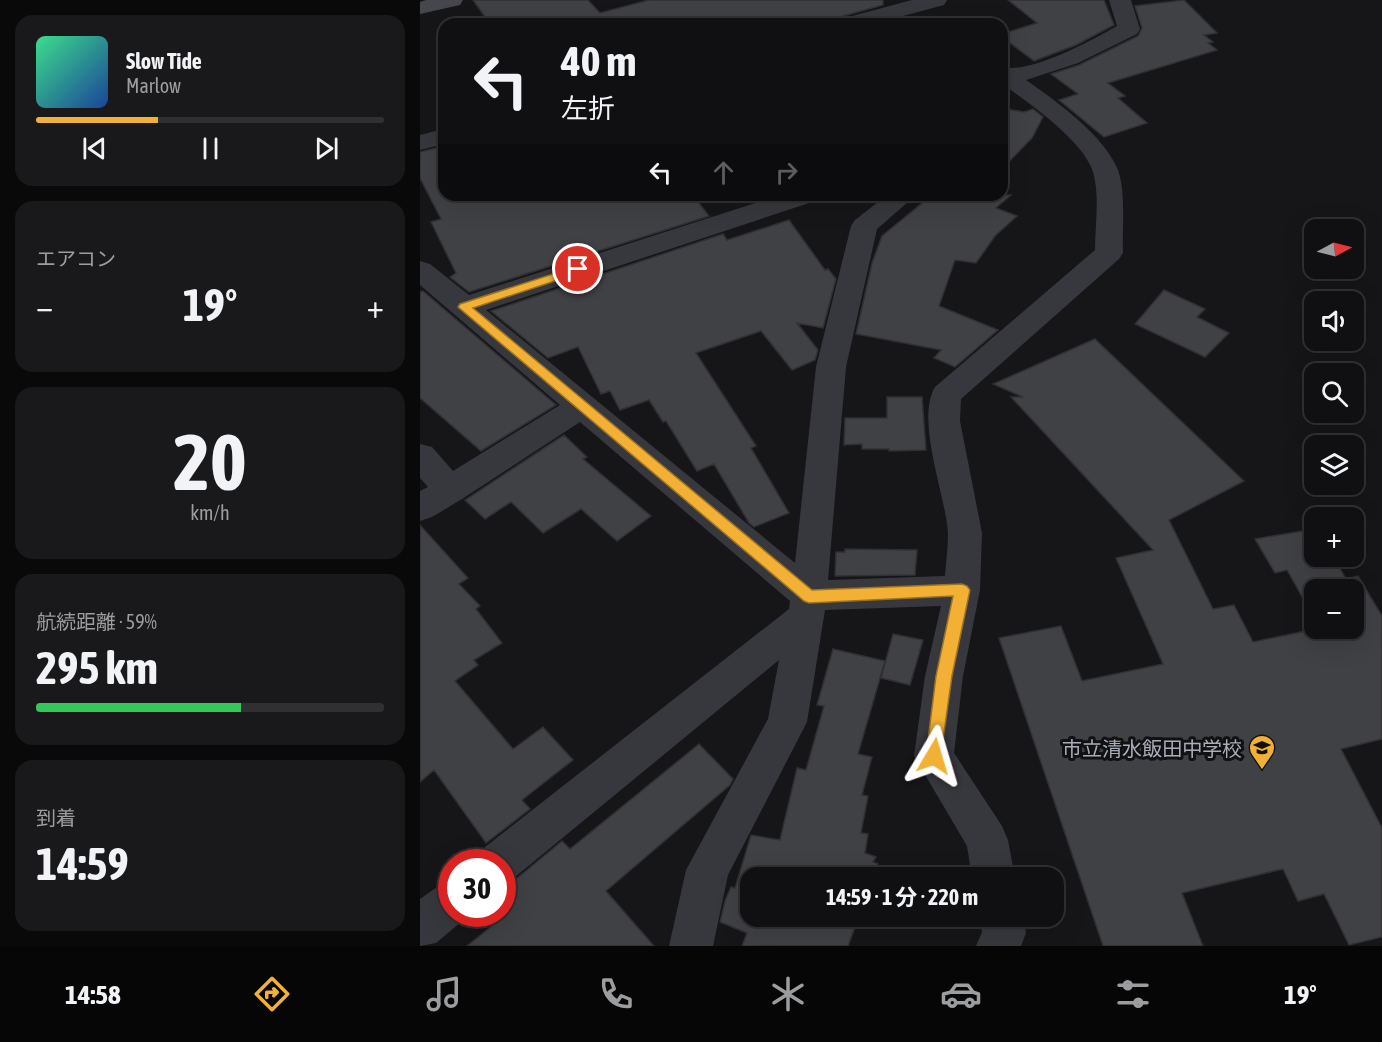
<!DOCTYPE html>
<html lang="ja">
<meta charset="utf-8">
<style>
body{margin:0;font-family:"Asap Condensed","Noto Sans JP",sans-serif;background:#19191b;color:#f1f3f6;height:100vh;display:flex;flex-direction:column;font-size:22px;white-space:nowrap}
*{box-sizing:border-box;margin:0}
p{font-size:20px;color:#9c9d9f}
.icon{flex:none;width:33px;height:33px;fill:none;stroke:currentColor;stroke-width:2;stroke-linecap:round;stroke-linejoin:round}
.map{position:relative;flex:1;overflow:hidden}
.details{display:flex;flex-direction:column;gap:15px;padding:15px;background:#09090a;width:420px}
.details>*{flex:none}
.guide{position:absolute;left:18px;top:18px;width:570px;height:183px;border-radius:18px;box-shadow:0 6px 24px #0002,0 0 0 2px #303032;background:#101012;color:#f1f3f6;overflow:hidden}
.needle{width:39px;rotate:83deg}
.controls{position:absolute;left:884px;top:219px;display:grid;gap:12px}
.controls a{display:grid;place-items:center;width:60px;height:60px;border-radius:12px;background:#101012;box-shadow:0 6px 24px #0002,0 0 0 2px #303032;font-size:30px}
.speed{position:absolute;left:18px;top:849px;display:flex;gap:12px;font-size:30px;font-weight:700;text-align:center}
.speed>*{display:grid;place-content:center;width:78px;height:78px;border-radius:50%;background:#101012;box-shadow:0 6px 24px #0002,0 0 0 2px #303032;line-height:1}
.speed .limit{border:9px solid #d22;background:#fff;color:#111}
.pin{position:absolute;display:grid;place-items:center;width:51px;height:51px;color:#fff;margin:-26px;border:3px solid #fff;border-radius:50%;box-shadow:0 2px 6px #0007}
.me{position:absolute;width:66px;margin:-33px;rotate:7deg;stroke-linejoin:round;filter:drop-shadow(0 0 4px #0008)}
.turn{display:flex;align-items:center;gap:21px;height:126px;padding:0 24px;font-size:27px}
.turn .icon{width:78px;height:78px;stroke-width:2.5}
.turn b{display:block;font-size:42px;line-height:51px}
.lanes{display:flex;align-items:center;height:57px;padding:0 24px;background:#0003;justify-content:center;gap:30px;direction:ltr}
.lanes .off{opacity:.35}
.big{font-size:45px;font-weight:700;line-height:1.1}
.details .card{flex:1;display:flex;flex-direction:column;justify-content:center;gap:9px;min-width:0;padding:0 21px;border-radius:18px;background:#19191b}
.details .dial{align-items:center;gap:0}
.dial b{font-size:78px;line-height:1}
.song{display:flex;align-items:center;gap:18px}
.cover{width:72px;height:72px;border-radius:9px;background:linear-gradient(135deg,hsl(150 70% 55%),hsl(220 70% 35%))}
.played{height:6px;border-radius:3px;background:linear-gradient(90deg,#f2b134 35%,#303032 35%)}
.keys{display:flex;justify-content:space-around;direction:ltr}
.heat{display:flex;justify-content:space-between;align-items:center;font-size:33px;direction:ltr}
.charge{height:9px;border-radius:4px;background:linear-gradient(90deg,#34c759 59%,#303032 0)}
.trip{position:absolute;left:320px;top:867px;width:324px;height:60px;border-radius:18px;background:#101012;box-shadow:0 6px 24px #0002,0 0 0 2px #303032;font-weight:700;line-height:60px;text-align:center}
.dock{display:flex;height:96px;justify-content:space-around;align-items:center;background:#060607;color:#9c9d9f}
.dock .icon{width:42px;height:42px}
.dock .active{color:#f2b134}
.dock b{font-size:27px;color:#f1f3f6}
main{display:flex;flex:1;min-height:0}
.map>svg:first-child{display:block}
.building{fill:#404145;stroke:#303034;stroke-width:1.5}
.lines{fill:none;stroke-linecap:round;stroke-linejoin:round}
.street{fill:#37383d;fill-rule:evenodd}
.secondary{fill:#45474d;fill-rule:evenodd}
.route{fill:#f2b134;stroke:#9d7322;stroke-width:1.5}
.labels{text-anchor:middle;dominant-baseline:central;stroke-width:6;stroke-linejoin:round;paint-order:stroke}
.near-poi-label{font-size:20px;fill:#a8adb8;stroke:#111113;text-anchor:end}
</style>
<main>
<section class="details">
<div class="card">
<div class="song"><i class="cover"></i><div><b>Slow Tide</b><p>Marlow</p></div></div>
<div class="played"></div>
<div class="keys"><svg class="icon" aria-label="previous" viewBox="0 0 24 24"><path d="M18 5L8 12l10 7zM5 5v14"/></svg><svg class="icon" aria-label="pause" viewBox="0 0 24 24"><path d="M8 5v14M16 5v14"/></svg><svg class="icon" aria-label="next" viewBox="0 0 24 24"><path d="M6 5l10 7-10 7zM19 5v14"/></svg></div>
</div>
<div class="card"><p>エアコン</p>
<div class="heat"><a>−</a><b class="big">19°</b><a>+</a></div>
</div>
<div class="card dial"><b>20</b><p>km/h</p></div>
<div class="card"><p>航続距離 · 59%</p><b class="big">295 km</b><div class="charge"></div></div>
<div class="card"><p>到着</p><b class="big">14:59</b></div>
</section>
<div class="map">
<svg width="962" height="946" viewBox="0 0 962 946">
<rect width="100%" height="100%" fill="#161618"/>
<path class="building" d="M53,0H168L180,13L229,0H463V5L420,17L418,20L405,24H70Z
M588,0H684L694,25L656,45L614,61L582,37V34L617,23Z
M764,0L797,33L784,35L793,42L788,43L797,50L688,83L705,96L698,98L727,123L684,137L639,100L658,94L631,74L659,65L718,36L722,28L715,6Z
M582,108L604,112L613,109L623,117L612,138L582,169Z
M16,148L24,163V195H273L289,216L49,292L30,277L36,273L11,222L21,219L0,178V152Z
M512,195H591L576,208L597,216L575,236L556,263L535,260L519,306L578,330L535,367L514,358L521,350L436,334L452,263L462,236Z
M369,220L405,270L408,269L416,279L403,328L377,323L398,350L395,360L372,370L341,331L276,353L336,446L331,448L369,513L334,527L329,523L294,464L277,471L246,421L243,422L229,400L200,410L190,391L181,394L158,347L128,358L71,311L303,234L307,240Z
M744,290L785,309L777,317L809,333L785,357L715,324Z
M3,291L136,405L61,451L0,398V292Z
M675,339L824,481L749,520L793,609L814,605L833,642L900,628H933V590H894V618L867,570L855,573L835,539L888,530L894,535V556H913L926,579L938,576L962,616V739L921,749L962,828V937L929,945L904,894L878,901L863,869L762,893L783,946H683L579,638L641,626L662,681L743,664L696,558L733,550L591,397H603L573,384Z
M467,397H502L506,450L469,451V449H442V444L424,445L425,418H467Z
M144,435L167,457L163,459L231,516L197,541L161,509L123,533L91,502L65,519L45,500Z
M0,525L48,578L39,584L60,606L56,609L82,643L54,660L58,665L35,681L93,749L123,727L153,760L102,800L110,809L66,843L14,770L0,782Z
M425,549L497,550L495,575L415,576L416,552H425Z
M473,634L503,640L490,685L461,678Z
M413,649L465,661L438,754L452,757L442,795L448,796L441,833L448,834L445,853L456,857L453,862L458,864L455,871L458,872L456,877L457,878H330V916H455L450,927L437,922L428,946H322L327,933L300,922L305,901L311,887L315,888L331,835L360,840L377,768L386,770L404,706L397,705Z
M279,744L313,779L310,785L186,891L234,946H47L73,925L64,914H82V884L96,879L142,841L150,849Z"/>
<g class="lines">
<path class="street" d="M492,0H527L524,5L453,24H418L421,19Z
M689,0H711L720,29L717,34L658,63L606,80C636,101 684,135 698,170C706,192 702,229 703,253L699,259L541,399L540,421L562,533L560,590L543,676L534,753L582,826L588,840L595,878H552L547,846L494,756L505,676L521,606L405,610L387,722L308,875L293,946H249L266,870L348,719L359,660L95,877L82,882V862H59L65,847L369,609L370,601L160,422L42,499L12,517L0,521V491L8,487L0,478V444L12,447L33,471L140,405L0,285V261L10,264L49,295L360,195H399L395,201L66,310L375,563L396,367L431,226L435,220L467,195H496L457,229L426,367L408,580L525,576C526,562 528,548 528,534C526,495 495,421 515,387L675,250C675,226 680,196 673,172C664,142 613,106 588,88L582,90V67C610,74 671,41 697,26Z
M24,129V144L0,150V135Z
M32,880V914H49L47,917L16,943L0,946V899L17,887Z
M559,916H603L606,933L601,946H556L562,932Z"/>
<path class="secondary" d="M6,0H43L40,5L0,14V2Z"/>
</g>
<path class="route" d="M158,266L164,269L162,272L53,308L392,590L542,584L547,586L550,590L532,676L520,761L514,763L508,761L506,756L516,676L533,596L389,603L384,601L38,307L40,304Z"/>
<defs>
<symbol id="school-pin" viewBox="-11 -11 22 30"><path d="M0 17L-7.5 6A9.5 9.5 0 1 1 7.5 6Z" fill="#f2b134" stroke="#111113"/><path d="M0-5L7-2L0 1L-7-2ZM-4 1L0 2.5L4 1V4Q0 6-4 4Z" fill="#111"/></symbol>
</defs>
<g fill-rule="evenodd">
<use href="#school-pin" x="827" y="733" width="30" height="40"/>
</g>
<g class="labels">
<g class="near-poi-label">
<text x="822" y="748">市立清水飯田中学校</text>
</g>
</g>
</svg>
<div class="controls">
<a><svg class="needle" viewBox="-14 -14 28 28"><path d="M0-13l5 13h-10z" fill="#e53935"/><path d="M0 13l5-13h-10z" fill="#9c9d9f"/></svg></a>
<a><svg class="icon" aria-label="sound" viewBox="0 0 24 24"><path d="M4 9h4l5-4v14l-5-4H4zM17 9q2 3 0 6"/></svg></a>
<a><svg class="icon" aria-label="search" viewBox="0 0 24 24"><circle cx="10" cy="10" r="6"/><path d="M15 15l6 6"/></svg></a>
<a><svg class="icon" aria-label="layers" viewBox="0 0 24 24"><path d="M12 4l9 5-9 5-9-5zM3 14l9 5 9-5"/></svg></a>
<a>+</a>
<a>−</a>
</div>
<div class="speed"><div class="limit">30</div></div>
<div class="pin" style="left:158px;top:269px;background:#d93025"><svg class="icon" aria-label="arrive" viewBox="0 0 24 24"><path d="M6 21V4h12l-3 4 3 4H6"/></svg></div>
<svg class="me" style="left:514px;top:756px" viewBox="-20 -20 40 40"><path d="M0-17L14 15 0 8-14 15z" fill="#f2b134" stroke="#fff" stroke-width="4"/></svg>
<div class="trip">14:59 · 1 分 · 220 m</div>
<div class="guide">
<div class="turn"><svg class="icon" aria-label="left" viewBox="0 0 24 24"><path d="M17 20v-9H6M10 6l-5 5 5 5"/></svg><div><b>40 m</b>左折</div></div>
<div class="lanes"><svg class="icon" aria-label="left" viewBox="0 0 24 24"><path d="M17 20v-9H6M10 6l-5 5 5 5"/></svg><svg class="icon off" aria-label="ahead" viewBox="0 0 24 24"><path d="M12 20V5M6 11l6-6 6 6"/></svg><svg class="icon off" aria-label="right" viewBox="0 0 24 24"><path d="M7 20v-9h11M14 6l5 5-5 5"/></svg></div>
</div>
</div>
</main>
<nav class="dock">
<b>14:58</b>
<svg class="icon active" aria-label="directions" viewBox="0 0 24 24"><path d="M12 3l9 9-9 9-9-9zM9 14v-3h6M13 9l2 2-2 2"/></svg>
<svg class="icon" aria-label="music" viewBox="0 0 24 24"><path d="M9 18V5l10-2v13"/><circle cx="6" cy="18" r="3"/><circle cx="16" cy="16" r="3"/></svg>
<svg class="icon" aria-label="phone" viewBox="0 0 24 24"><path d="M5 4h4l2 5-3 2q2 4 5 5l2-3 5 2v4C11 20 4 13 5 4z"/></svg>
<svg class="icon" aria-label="climate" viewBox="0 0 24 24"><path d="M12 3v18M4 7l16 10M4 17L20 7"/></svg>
<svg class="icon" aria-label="car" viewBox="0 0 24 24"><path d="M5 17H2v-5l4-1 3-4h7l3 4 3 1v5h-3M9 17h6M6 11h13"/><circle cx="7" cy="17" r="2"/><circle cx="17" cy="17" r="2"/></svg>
<svg class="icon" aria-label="filters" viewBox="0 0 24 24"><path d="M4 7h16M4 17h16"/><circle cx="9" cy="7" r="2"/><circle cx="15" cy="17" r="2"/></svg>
<b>19°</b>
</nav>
